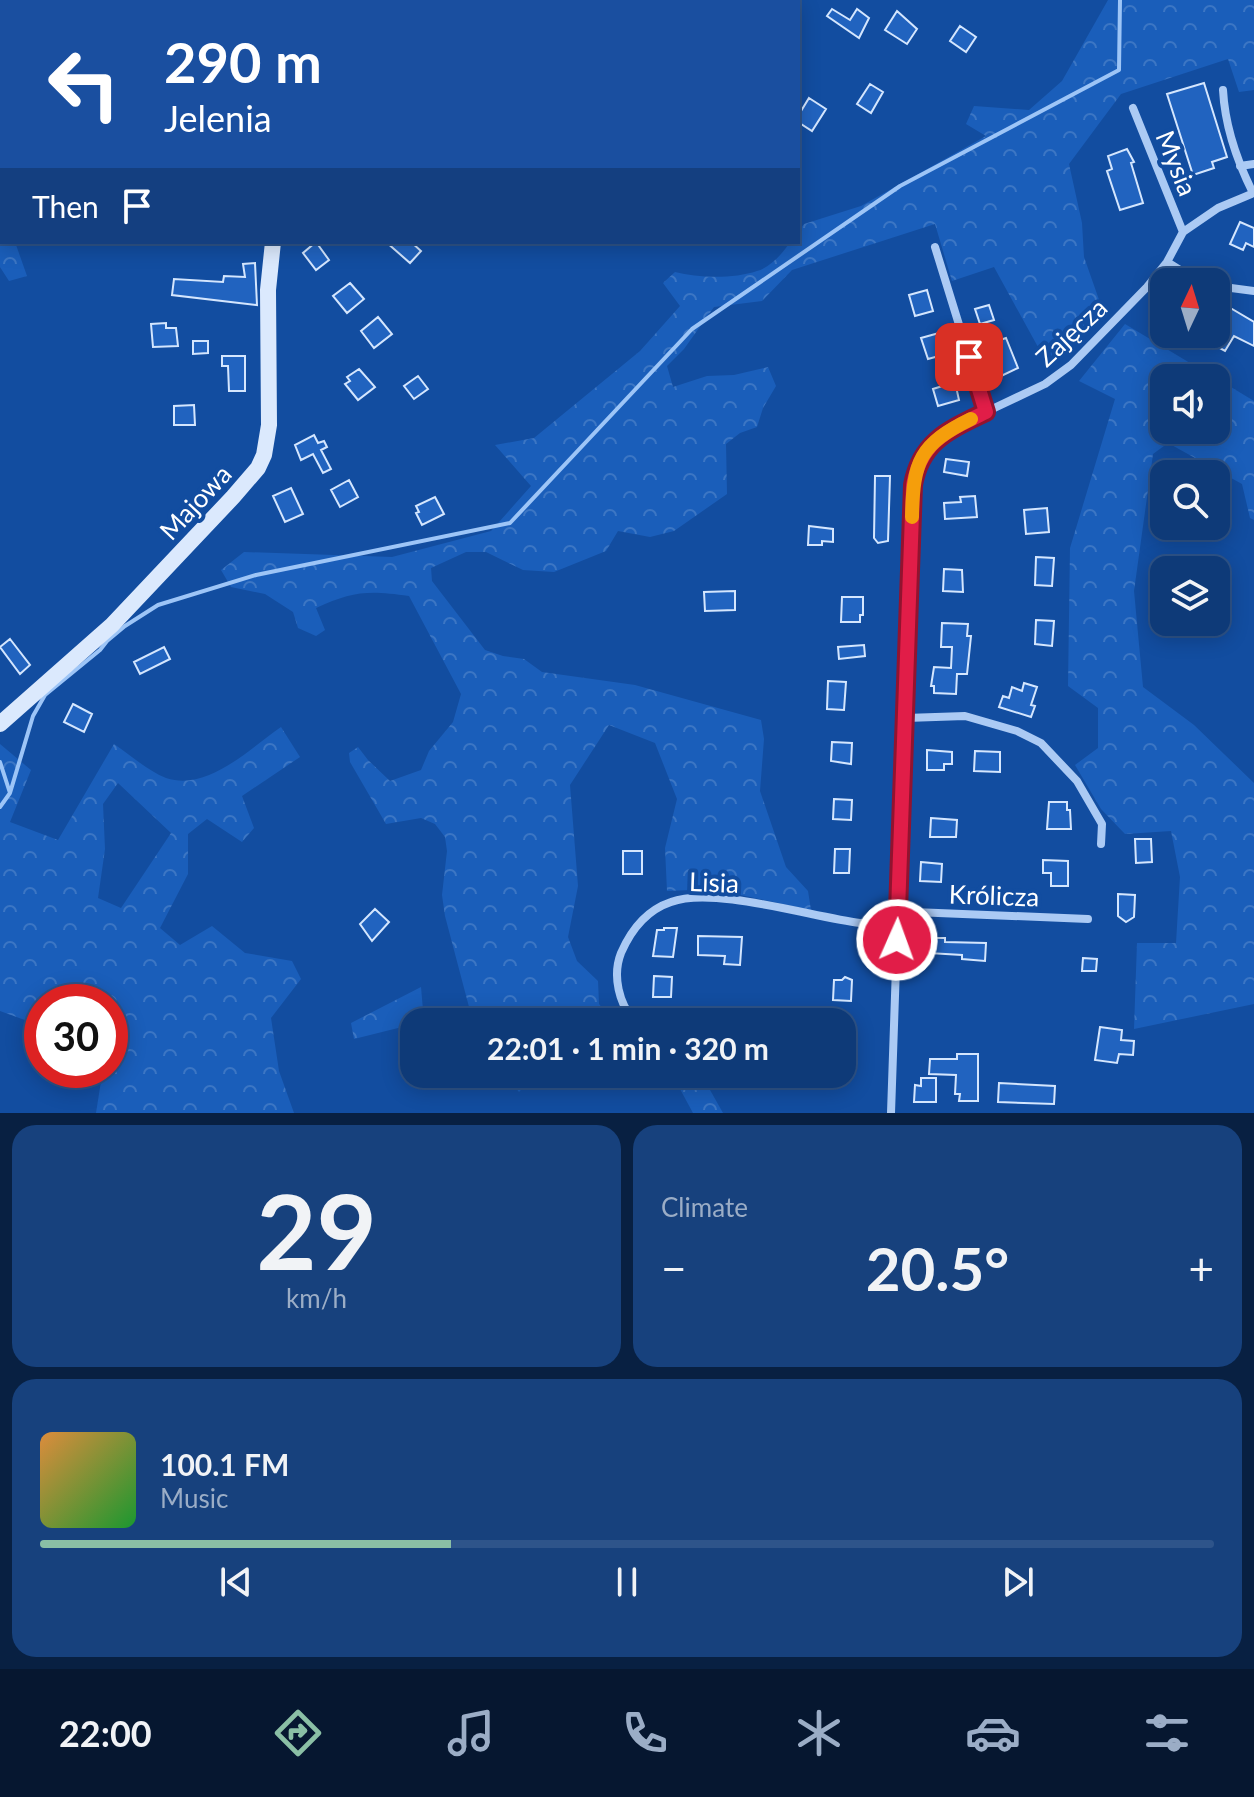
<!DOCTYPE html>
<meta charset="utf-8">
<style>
body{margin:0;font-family:Lato,sans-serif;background:#17417d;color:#f1f3f6;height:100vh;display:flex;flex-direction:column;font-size:30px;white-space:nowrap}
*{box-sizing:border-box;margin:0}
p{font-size:26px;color:#9badc6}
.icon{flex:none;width:44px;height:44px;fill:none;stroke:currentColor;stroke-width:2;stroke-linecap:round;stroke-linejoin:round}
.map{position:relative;height:1113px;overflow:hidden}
.sheet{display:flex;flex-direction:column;gap:12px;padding:12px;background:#082042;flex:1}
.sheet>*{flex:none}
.hud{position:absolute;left:0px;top:0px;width:800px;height:244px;box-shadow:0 4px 20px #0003,0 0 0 2px #2e548a;background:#1a4fa0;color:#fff;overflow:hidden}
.needle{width:52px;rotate:4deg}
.fabs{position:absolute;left:1150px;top:268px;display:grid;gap:16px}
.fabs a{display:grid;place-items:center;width:80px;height:80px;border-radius:16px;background:#0e3a78;box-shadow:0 4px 20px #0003,0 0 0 2px #2e548a;font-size:40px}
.speed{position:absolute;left:24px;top:984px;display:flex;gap:16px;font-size:40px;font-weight:700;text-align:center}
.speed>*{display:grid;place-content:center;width:104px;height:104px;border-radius:50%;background:#0e3a78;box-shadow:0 4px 20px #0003,0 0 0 2px #2e548a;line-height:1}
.speed .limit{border:12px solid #d22;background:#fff;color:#111}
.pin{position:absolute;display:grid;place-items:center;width:68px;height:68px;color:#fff;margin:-34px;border-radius:16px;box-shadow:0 4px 12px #0006}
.me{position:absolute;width:88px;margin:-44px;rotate:2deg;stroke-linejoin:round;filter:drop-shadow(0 0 6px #0008)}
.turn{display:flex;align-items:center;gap:28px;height:168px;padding:0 32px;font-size:36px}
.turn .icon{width:104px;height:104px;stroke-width:2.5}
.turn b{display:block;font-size:56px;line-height:68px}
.then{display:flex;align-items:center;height:76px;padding:0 32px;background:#0003;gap:16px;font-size:30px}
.big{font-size:60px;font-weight:700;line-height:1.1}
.sheet .tile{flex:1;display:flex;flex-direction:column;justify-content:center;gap:12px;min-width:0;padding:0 28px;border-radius:24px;background:#17417d}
.sheet .dial{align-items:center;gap:0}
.dial b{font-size:104px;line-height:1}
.song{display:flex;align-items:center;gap:24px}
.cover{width:96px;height:96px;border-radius:12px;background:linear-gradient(135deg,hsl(30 70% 55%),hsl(130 70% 35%))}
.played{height:8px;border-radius:4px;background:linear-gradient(90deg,#8abfa5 35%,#2e548a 35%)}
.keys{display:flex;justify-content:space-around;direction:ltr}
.heat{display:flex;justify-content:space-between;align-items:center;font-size:44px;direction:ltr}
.sheet .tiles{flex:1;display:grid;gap:12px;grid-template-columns:1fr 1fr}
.tile:last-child{grid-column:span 2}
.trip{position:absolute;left:400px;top:1008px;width:456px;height:80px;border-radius:24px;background:#0e3a78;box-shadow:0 4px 20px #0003,0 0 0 2px #2e548a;font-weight:700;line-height:80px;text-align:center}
.tabs{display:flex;height:128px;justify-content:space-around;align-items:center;background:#061730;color:#9badc6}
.tabs .icon{width:56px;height:56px}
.tabs .current{color:#8abfa5}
.tabs b{font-size:36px;color:#f1f3f6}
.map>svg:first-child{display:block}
.forest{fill:url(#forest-crowns);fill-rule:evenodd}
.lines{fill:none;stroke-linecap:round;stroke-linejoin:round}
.stream{stroke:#9dc5f7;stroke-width:4}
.building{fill:#2163bf;stroke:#d4e6fe;stroke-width:2}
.street{stroke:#abcaf4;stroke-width:8}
.secondary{stroke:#dbe9fd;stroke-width:16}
.route-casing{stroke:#92132f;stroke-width:20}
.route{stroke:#e11d48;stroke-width:14}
.slow{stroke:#f59e0b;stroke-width:14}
.labels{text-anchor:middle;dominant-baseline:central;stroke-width:8;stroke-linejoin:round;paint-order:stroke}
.street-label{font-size:26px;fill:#fff;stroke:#124da0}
</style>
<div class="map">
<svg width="1254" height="1113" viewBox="0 0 1254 1113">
<defs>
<pattern id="forest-crowns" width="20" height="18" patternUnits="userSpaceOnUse" patternTransform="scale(2)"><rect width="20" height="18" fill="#1a5eba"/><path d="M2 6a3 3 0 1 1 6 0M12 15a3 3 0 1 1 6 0" fill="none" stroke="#3c76c4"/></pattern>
</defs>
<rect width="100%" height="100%" fill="#124da0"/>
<path class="forest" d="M1108,0H1254V90L1239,92L1228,59L1121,94L1069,164L1082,223L1084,257L1104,314L1049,367L994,267L952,281L935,224L792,270L762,301L714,307L684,349L667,366L673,387L707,376L734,375L768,367L776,386L763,408L757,427L740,433L726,444L727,494L674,531L650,537L618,531L606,551L554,572L523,570L486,552H466L431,568L432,581L485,650L503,656L524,659L542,672L635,685L761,720L764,739L760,791L786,867L808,891L811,910L713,889L667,891L665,848L677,799L655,743L609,725L570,785L578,886L568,937L577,961L598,981L599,1004L614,1022H473L445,916L442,895L447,851L445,837L435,824L421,818L386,824L350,762L349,753L358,747L368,760L390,781L421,770L429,751L453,722L461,694L409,596C369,590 352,591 316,608L325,630L316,636L298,628L293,612L265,594L231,587L221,570L244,552L392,557L491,531L531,486L495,445L534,438L640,351L680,306L663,283L675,272C698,278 734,279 757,271C771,267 783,253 790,242H798V232L804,224L861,206L986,136L966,124L974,106L1029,110L1062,81Z
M0,176L2,242H15L27,276L9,281L0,267Z
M1125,324L1215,378H1164V430H1216V378L1254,401V520L1250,518L1242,484L1168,443L1153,454L1134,591L1143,687L1194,725L1254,783V1004L1134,1029L1137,943H1176L1180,877L1171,831L1125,834L1101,809L1075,765L1098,748V708L1068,686L1070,548L1115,399L1079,381Z
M281,727L300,757L242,796L254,828L242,842L207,819L188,834V874L160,928L180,945L212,926L245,953L292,961L301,979L271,1018L279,1071L294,1113H96L102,1075L96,1070H110V1002H42V1030L33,1023L0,1011V744L31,770L10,822L58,840L114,744C129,754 148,771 166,778C208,792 250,748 281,727ZM118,783L171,833L121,908L98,898L105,849L103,804Z
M421,987L424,1022H414V1024L354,1039L351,1023Z
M505,1074H545L530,1080L519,1092Z
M660,1074H701L723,1113H693L680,1089Z"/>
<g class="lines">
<path class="stream" d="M0,762L10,793L0,807
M10,793L33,716L45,695L100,650L107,641L125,626L158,605L256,575L510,523L692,329L900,186L1119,70L1120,0"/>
</g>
<path class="building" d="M832,9L850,20L857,9L869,18L859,38L827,16Z
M897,11L917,29L907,44L885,30Z
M960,26L976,37L966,52L950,41Z
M1204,83L1227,157L1212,162L1214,168L1193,175L1167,94Z
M870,84L883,92L871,113L857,104Z
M809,98L826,109L812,131L798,122V116Z
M1127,149L1134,162L1131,163L1143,203L1120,210L1107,171L1112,169L1108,156Z
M1240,222L1254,228V247L1246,243L1243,250L1230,244Z
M316,242L329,260L316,270L303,253Z
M386,242H411L421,251L410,263Z
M255,263L257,305L172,295L174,279L223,282L224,276L245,277L243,264Z
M350,283L364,299L347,313L333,296Z
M927,290L933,311L915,316L909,295Z
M1216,304L1225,309L1227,306L1254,322V346L1234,336L1225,351L1194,334H1216Z
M989,305L994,320L980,324L975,309Z
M378,317L392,334L374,348L361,331Z
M166,323V328H176L178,346L153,347L151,324Z
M939,333L946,354L928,359L921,338Z
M1006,338L1018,368L999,377L988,344Z
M193,341H208V353L193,354Z
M222,356H245V391H229L228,366H222Z
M359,369L375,387L358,400L345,384L350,381L347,377Z
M418,376L428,389L414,399L404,386Z
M955,382L959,400L938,406L933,389Z
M194,405L195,425H174V406Z
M314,435L318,443L324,441L327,447L321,450L331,469L323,473L313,454L301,460L295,445Z
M946,459L969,462L967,476L944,472Z
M875,476H890L888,541L878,543L874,538Z
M349,480L358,497L340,507L331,490Z
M291,488L303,514L285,522L273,496Z
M975,496L977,517L945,519L944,503L961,502L960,497Z
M435,497L444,514L422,525L416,513L419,512L416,506Z
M1047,508L1049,532L1026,534L1024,510Z
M809,526L833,529V542L822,541V545H808Z
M1036,557L1054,558L1052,586L1035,585Z
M944,569L962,570L963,592L943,591Z
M735,591V610L705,611L704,592Z
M842,597H863V615H860V622H841Z
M1036,620L1054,621L1052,646L1035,644Z
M942,623L968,624L967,636H971L967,674H957L956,694L934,693V686H931L934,667L951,668L952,647H941Z
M10,639L30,665L20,674L0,647Z
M864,645L865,656L839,659L838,647Z
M164,647L170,659L140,674L134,662Z
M828,681L846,682L844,710L827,709Z
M1024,683L1037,687L1031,705L1035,706L1031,717L999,707L1003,696L1009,698L1012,687L1022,691Z
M73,704L92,714L84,732L64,722Z
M832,742L852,743L851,764L831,761Z
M927,750L952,752V764H944V770H927Z
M975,751L1000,752V772L974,771Z
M834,799L852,800L851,820L833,819Z
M1049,802H1067V810H1070L1071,829H1047Z
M931,818L957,820L956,837H930Z
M1135,839H1151L1152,862L1136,863Z
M835,849H850L849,873H834Z
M623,851H642V874H623Z
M1043,860L1068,861V886H1051V873H1043Z
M921,862L942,864L941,882L920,881Z
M1118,894L1135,895L1134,917L1126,922L1118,916Z
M375,909L389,922L372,941L360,924Z
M664,928H677L673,957L653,956L657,930H664Z
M698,936L742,937L740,965L724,964L725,956L698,955Z
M919,938H945V942L986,943L985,961L962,959V955L929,953V957H918Z
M1083,958L1097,959L1096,971H1082Z
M654,976L672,977L671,997H653Z
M845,977L852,980L851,1001L833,1000L834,980H842Z
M717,1008L734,1009V1022H716Z
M1100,1027L1122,1030L1121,1040L1134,1041L1133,1055L1119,1054L1117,1063L1095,1060Z
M957,1054H978V1101H959L960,1094H955L956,1075L929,1074L930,1059H957Z
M921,1078H936V1102H914L915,1085L921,1086Z
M999,1083L1055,1086L1054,1104L998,1102Z"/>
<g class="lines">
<path class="street" d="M164,0L166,2
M15,2L18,0
M0,12L2,11
M1223,90C1225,127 1237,161 1253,193
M1133,108L1183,232
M1240,166L1254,164
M935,247L986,412
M1167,262L1199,282
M1216,286L1254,291
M906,718L965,716L1017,731L1041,743L1077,781L1102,824L1101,844
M635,1022C619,1004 612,976 621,953C631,930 647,910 671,902C713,886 812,917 860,923L872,922L889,911L1088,919
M891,1113L912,500L917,464L938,438L950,429L1045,384L1071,365L1147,287L1167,262L1183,232L1218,208L1254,193"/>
<path class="secondary" d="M508,2L510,0
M0,724L112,625L233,497L258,468L264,455L269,425L268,290L273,242"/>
</g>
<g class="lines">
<defs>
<path id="route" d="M897,940L913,485C921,441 949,430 986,412L969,357"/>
</defs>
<use href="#route" class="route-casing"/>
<use href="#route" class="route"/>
<path class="slow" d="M912,517C913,461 920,444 971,419"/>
</g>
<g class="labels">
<g class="street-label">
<text transform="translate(1177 163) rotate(68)">Mysia</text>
<text transform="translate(1071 332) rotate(-43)">Zajęcza</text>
<text transform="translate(195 502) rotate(-47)">Majowa</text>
<text transform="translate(714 882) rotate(2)">Lisia</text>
<text transform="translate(994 895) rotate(2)">Królicza</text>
</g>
</g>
</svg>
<div class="fabs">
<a><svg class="needle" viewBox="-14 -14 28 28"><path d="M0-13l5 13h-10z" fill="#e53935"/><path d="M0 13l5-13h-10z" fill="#9badc6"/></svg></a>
<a><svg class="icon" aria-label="sound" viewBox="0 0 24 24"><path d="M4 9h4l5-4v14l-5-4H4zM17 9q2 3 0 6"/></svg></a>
<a><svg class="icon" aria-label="search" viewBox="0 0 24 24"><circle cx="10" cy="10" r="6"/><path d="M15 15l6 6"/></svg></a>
<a><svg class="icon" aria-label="layers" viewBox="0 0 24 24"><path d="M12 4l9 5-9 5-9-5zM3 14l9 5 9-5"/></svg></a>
</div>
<div class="speed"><div class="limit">30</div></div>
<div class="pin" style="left:969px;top:357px;background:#d93025"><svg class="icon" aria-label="arrive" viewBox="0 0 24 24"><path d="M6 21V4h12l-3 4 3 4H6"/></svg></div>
<svg class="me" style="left:897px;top:940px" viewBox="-20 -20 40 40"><circle r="17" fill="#e11d48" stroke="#fff" stroke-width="3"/><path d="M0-11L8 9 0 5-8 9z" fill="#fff"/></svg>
<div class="trip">22:01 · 1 min · 320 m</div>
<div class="hud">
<div class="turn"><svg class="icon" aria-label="left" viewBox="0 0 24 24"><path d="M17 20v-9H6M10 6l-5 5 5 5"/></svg><div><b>290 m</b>Jelenia</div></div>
<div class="then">Then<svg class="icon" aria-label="arrive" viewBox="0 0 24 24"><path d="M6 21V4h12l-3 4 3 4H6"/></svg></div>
</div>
</div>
<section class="sheet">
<div class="tiles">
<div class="tile dial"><b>29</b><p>km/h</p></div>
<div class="tile"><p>Climate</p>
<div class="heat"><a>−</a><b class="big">20.5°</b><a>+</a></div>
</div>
<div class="tile">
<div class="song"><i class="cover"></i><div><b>100.1 FM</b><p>Music</p></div></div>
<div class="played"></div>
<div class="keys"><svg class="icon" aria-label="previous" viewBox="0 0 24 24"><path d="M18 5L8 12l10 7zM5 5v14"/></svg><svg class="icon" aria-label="pause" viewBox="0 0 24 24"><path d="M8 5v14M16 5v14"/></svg><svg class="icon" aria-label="next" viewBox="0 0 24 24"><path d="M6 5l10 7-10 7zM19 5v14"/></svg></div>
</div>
</div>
</section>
<nav class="tabs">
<b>22:00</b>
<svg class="icon current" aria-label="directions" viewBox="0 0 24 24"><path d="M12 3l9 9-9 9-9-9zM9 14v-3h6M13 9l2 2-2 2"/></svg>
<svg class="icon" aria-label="music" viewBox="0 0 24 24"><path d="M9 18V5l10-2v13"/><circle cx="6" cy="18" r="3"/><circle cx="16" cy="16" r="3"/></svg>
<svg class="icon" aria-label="phone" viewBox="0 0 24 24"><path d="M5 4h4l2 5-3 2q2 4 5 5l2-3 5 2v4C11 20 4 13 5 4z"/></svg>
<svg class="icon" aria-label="climate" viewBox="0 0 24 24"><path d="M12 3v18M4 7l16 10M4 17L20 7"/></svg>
<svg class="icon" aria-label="car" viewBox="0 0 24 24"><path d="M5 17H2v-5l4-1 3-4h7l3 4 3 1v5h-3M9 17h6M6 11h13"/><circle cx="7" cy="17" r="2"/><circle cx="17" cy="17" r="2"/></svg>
<svg class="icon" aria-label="filters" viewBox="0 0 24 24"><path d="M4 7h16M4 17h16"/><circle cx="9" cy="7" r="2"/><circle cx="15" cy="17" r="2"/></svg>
</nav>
